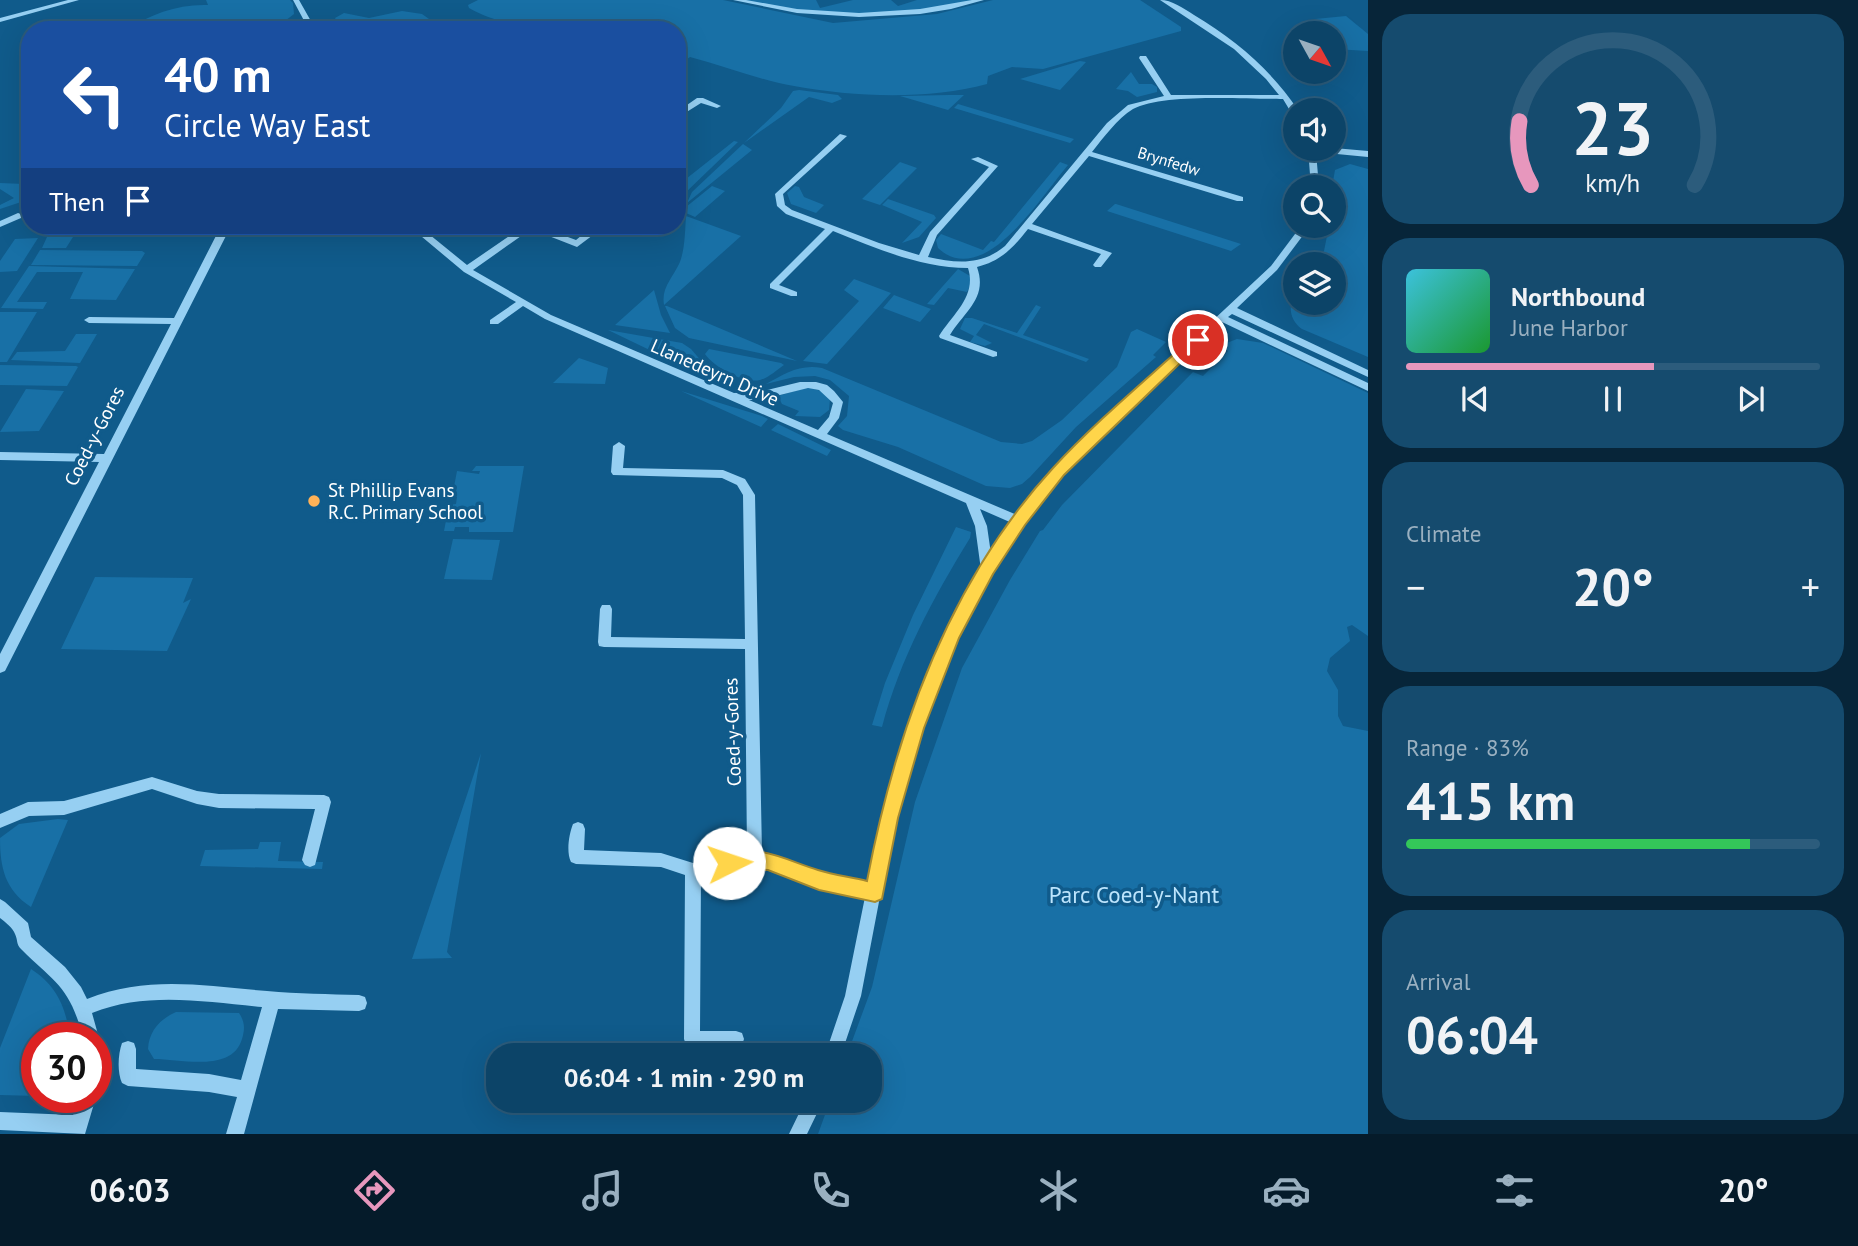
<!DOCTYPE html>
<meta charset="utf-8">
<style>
body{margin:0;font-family:"PT Sans",sans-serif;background:#154b6e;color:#f1f3f6;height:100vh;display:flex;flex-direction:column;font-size:26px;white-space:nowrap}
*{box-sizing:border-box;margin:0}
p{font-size:23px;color:#9ab0c0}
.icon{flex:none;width:38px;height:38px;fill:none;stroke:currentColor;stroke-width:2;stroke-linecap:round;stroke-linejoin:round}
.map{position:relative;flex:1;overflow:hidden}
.details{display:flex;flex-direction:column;gap:14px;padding:14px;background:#072539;width:490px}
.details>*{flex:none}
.hud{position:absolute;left:21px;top:21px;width:665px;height:214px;border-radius:28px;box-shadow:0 7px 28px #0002,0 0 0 2px #2c5c7c;background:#1a4fa0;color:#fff;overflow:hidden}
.needle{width:46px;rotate:130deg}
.fabs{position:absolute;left:1283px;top:21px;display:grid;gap:14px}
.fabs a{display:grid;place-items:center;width:63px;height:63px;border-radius:50%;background:#0c4468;box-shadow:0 7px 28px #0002,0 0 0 2px #2c5c7c;font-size:35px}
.speed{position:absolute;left:21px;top:1022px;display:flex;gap:14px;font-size:35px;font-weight:700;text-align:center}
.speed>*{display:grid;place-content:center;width:91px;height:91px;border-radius:50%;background:#0c4468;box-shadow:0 7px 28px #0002,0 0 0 2px #2c5c7c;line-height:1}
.speed .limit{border:10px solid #d22;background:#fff;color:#111}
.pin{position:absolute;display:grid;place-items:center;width:60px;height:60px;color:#fff;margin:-30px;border:4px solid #fff;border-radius:50%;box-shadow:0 2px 7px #0007}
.me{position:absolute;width:77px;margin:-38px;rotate:86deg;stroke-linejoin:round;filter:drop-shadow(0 0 5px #0008)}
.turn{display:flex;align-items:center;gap:24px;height:147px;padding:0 28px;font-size:32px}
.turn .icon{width:91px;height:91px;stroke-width:2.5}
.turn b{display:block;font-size:49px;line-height:60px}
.then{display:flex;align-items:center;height:66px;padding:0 28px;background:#0003;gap:14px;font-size:26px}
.big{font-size:52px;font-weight:800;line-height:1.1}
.details .card{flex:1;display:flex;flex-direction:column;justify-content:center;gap:10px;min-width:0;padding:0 24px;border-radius:28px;background:#154b6e}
.details .dial{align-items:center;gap:0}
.dial svg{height:182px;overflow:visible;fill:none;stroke:#2c5c7c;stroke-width:7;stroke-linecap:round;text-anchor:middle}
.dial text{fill:#f1f3f6;stroke:none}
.song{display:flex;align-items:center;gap:21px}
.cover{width:84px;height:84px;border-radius:10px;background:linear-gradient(135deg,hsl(190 70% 55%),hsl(130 70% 35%))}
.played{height:7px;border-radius:4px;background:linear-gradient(90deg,#e797bd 60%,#2c5c7c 60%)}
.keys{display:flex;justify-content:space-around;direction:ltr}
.heat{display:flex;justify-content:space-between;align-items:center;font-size:38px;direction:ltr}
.charge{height:10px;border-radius:5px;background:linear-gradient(90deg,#34c759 83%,#2c5c7c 0)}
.trip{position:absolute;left:486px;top:1043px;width:396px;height:70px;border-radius:28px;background:#0c4468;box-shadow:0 7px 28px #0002,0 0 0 2px #2c5c7c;font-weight:800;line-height:70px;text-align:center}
.dock{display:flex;height:112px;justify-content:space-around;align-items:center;background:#051b2a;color:#9ab0c0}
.dock .icon{width:49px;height:49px}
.dock .selected{color:#e797bd}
.dock b{font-size:32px;color:#f1f3f6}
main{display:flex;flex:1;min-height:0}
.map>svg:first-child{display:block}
.green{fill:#1870a6}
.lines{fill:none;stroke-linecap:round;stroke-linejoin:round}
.minor{fill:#96cff2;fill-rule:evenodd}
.route{fill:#ffd54a;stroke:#a68a30;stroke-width:2}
.poi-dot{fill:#ffb257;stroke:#105b8b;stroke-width:2.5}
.labels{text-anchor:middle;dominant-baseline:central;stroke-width:7;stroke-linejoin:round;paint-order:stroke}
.far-street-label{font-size:16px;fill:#fff;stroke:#105b8b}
.street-label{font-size:19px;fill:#fff;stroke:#105b8b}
.poi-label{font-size:19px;fill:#fff;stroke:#105b8b;text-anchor:start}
.near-park-label{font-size:23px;fill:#bde5fd;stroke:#105b8b}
</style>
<main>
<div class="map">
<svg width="1368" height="1134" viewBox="0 0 1368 1134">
<rect width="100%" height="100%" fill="#105b8b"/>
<path class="green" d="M206,0H290L293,3L294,14L281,24L295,30H125C152,14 177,4 208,5Z
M478,0H723L833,23L937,14L993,0H1140L1181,27V31L1043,69L1012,67L988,76L987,84C929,100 853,97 794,86C759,80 725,66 690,57L677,66L680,55H677V30C617,30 522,39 469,8L468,5Z
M736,0H816L820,8L853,0H891L898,6L917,0H981L940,9L834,15Z
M402,11L422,14L429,19L415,30H347L340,26L335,18L344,13L369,18Z
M1346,16L1368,34V51L1334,49V33H1314L1309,28L1315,19Z
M1080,61L1086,62L1060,90L1020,79Z
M1131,72L1139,84H1152L1157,87V92L1137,97L1128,91L1116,89Z
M799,90L838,95L842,99L832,103L809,97L744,143L781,108L793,91Z
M950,95H964L948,110L900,96Z
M958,104L1074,139L1070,143L954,108Z
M734,141L738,142L683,195L678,226H671H677V186Z
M743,144L752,150L687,203L692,192Z
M900,162L917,168L880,205L862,199Z
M1060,162L1068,165C1043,194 984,291 938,248L936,240L941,234L983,250L991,241L994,242Z
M1350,164L1368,169V357L1302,329C1289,320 1288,305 1295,292V303H1334V264H1315L1324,251L1329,226H1334L1332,187L1335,170Z
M0,183L24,184L30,189V199L0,209V205L14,198L0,189Z
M712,186L725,191L695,217L686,213V207Z
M795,186L799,187L804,197L824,205L816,213L791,204L787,193Z
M888,199L934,215L936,218L919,237L902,243L922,222L882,205Z
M1115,204H1116L1241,244L1231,251L1107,211Z
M686,216L741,236L664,305C661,287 673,278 680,262C685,248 685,231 686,216Z
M52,226H80L66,248H42Z
M38,238L17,271L0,272V261L15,239Z
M40,250L142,251L145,253L137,266L31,265Z
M29,266L135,269L116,300L70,299L83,272H37L17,302H47L43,309L1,308Z
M958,269L970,276L971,284L967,292L948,288L934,305L927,304Z
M854,279L891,293L827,364L803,361L859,301L844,290Z
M654,290L661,315L670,333L615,325Z
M894,295L931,309L920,322L883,308Z
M1036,305L1041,307L1023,335L1089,359L1086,362L984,324L976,335L992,343L985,346L970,342L974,336L960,329L965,318H972L1017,333Z
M665,306H667L797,361L689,338L675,328Z
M0,312H37L7,362H0Z
M1137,329L1166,342L1153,355L1156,357L1076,427L1030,477L1022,484L1010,488L986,486L898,447L843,430L838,426L847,416L849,396L830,380L815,376L794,377L766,384C785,374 799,364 822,368L1001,442L1022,444L1032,441L1062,420L1117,367L1131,332Z
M608,330L682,343L691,349L709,370L660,355Z
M76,334H97L80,363L11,360L17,352L65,351Z
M1237,339L1263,343L1368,393V636L1352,625L1347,627L1350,641L1330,658L1327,671L1338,690V716L1343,726L1368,731V1134H818L830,1101H870V1055H847L872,987L915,802L962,668L1010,580L1040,531L1043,530L1062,505L1193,372L1203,376L1228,351L1219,346Z
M709,349L781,363L784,365C777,370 768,378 760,380C743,384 714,367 705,354Z
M579,358L608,368L605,384L553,383Z
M0,365L76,366L78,367L67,386L0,385Z
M808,387L821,391L830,399L829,410L820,417L795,416L799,411L782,404L778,396Z
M26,389L64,391L39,431L0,432Z
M681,391L762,416L768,419L761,427Z
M778,424L831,450L827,456L771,430Z
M476,466H524L513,532H469V527H455L454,531H444L449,505L456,504L457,497H452L457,471L479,474L480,471H472Z
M956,527L971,532L970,538C933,598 900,659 882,727L872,725L885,683L913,615Z
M453,539L500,540L492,580L444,579Z
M95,577L193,578L183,603L191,599L167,651L61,649Z
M481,753L447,952L452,958L412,959Z
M58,819L68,820L31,907C5,890 0,868 0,838L19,824Z
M260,842H281L278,861L323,862L322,869L200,866L205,850L258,849Z
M31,969C57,986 66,1007 70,1038H37V1096L0,1095V1048Z
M176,1012L239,1013C245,1022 245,1029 242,1039C232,1073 181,1059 154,1059L148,1049C149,1031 160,1019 176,1012Z"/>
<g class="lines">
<path class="minor" d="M68,0H79L0,22V18Z
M293,0H299L316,30H309Z
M733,0H746L797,9L859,13L920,9L972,0H984L951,9L920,14L859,17L797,13Z
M1160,0C1172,0 1183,8 1194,15C1236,40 1271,70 1298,110H1295V114H1292L1283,99C1247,99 1162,93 1133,109C1117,119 1104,137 1092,152L1243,197V201H1237L1089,156L1032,224L1112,253L1101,267H1095L1093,265L1101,254L1028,229C1013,248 1001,261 977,267C988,298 965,311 950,335L997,352V356L993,357L940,338L939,336C953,314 977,296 968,268C921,268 875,248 833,231L779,285L797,292V296H791L770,288V284L825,229L786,214L777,206L775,194L840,134L847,136L783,194L785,205L792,210L879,243L919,255L930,232L989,167L971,159L978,157L998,166L937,235L928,257C956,263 981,266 1005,246L1107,123L1128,105L1164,96L1139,58L1140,56H1146L1171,95H1279L1266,79L1234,49Z
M697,98H703L721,106L717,108L701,103L677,118V112Z
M1334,148L1368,151V157L1316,152L1319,187H1311L1308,149Z
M18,213L21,214V218L0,227V221Z
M221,226H231L5,671L0,673V654L99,462L0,460V452L104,454L171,324L89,323L84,320L89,317L174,318Z
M409,226H419L467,265L524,226H538L576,240L587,231H593V235L577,247L531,229L473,270L551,315L734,393L763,391L800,382H816L827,385L834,391L843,402L839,418L827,434L1017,515L1055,468L1271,266L1301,226H1310L1277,270L1237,308L1368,370V377L1232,314L1228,317L1368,383V391L1222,322L1063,474L1023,524L991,573L957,638L922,728L895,818L861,996L841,1055H825L845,996L865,897L819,887L779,871L755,866L701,876L700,1031H736L742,1033L744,1039L742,1045L736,1047H692L686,1045L684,1039L685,875L661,867L576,864L571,862C566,852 569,834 573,824L578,822L583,824L585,829L584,850L661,853L693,863L747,853L745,649L604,647L599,646L598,642L600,609L602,605H610L612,609L611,637L745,639L743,495L737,485L722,478L613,475L611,472L613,446L619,442L625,446L623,468L723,470L745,479L755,495L762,853L779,857L819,873L868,883L881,818L908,728L945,637L981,570L975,526L966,503L545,319L523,306L498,324H490V320L516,302L464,272ZM808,388L819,390L833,403L829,417L818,430L749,400L768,398ZM980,509L1012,523L991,554L987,526Z
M152,777L197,791L219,794L324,795L329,797L331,802L315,865L310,867L305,865L302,860L315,809L219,808L197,804L152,789L64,815L29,816L0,828V814L28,802L64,801Z
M0,899L5,902L28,923L31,937L65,967L81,987L87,999C148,975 204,986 267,991C298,994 329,994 359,995L365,997L367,1003L365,1009L359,1011L278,1009L244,1134H226L237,1097L209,1092L128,1086L122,1083C117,1072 118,1054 122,1043L128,1041L134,1043L136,1049V1069L209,1074L241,1080L262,1007C205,1002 147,991 92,1013L99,1038L96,1044V1038H83C70,986 55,983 21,949C16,944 18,940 15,934C13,928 5,922 0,918Z
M78,1097H96L85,1134L0,1130V1112L73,1115Z
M805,1101H823L807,1134H789Z"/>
</g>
<path class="route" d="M1198,335L1204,340L1202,342L1064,475L1025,525L993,574L959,638L924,728L898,818L882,899L875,902L819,890L768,870L743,869L729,872L722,869L719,863L722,856C757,842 785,860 818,870C834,875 851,877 867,881C895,733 950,580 1053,468C1095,422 1147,379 1193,337Z"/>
<circle class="poi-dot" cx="314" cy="501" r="7"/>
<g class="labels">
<g class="far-street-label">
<text transform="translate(1169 161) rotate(17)">Brynfedw</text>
</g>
<g class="street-label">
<text transform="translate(715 372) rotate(24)">Llanedeyrn Drive</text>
<text transform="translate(94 436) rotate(-63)">Coed-y-Gores</text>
<text transform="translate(732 732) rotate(-92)">Coed-y-Gores</text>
</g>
<g class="poi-label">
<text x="328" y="490">St Phillip Evans<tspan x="328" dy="22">R.C. Primary School</tspan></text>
</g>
<g class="near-park-label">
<text x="1134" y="894">Parc Coed-y-Nant</text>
</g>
</g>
</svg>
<div class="fabs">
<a><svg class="needle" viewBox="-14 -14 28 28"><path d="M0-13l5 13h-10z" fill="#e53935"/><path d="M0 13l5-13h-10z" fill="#9ab0c0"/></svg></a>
<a><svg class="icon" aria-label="sound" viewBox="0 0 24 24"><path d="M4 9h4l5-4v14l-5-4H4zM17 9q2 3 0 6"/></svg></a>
<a><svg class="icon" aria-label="search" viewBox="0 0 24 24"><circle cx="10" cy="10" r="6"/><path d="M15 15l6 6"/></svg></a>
<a><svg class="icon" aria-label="layers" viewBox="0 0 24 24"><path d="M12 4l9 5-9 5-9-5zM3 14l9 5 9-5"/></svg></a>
</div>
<div class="speed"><div class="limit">30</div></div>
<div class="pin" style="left:1198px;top:340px;background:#d93025"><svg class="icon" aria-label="arrive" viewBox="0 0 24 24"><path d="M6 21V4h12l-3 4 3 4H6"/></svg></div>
<svg class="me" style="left:729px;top:863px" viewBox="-20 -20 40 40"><circle r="19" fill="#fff"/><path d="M0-13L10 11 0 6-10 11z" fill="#ffd54a"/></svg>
<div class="trip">06:04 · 1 min · 290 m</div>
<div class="hud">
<div class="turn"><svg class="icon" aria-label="left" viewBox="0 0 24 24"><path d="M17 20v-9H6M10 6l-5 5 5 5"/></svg><div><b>40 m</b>Circle Way East</div></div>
<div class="then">Then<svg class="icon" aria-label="arrive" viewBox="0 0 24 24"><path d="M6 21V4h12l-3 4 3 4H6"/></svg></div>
</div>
</div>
<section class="details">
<div class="card dial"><svg viewBox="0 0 100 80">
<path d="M14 69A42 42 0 1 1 86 69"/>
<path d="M14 69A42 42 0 0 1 9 41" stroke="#e797bd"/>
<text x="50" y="56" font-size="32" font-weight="700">23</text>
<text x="50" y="72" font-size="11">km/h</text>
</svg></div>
<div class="card">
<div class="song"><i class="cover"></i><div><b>Northbound</b><p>June Harbor</p></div></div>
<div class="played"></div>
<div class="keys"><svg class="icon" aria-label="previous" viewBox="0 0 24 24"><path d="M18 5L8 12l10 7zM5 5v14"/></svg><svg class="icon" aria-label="pause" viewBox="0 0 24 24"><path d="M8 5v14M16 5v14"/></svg><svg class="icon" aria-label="next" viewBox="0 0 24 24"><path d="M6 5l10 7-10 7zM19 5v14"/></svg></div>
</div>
<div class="card"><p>Climate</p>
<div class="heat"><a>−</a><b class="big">20°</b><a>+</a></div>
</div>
<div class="card"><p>Range · 83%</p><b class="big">415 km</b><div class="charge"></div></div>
<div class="card"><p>Arrival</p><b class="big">06:04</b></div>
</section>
</main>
<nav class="dock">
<b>06:03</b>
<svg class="icon selected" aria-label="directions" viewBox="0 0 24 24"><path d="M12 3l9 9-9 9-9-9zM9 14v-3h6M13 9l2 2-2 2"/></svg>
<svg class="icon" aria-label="music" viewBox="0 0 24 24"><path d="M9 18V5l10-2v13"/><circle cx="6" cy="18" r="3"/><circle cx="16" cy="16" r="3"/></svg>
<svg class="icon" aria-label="phone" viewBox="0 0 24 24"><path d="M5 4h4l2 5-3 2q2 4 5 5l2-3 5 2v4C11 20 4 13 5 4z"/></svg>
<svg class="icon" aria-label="climate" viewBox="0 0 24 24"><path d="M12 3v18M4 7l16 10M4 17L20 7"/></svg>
<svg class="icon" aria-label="car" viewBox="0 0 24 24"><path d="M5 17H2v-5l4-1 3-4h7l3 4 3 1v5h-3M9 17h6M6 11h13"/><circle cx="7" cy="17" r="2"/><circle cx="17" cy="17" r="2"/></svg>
<svg class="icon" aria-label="filters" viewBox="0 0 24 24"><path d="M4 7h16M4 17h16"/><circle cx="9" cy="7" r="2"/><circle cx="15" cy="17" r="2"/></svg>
<b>20°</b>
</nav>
